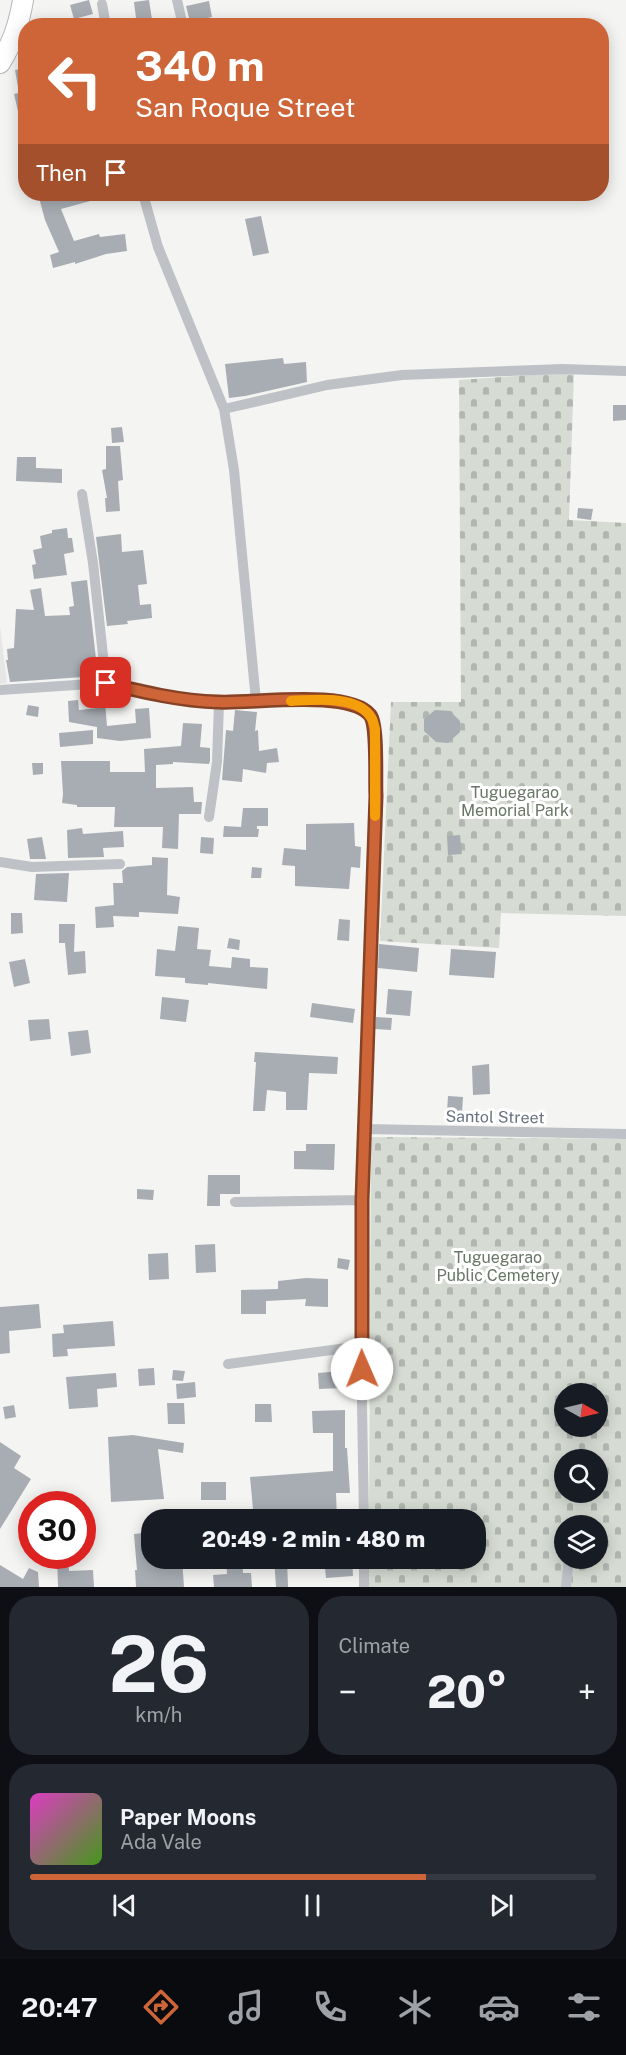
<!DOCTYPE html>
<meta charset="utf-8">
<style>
body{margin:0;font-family:"Public Sans",sans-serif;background:#242831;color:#f1f3f6;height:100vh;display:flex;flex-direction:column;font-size:22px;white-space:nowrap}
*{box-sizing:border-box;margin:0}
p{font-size:20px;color:#9ea1a6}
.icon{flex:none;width:33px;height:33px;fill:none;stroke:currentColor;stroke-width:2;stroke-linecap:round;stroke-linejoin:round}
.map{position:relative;height:1587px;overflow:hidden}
.drawer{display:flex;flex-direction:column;gap:9px;padding:9px;background:#0d0f14;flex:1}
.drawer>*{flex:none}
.banner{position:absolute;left:18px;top:18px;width:591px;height:183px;border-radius:24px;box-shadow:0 3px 15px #0003;background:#ce6538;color:#fff;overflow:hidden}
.needle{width:39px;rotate:98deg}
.controls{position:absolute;left:554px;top:1383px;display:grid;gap:12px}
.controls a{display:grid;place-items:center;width:54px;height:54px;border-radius:50%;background:#171b24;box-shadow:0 3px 15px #0003;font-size:30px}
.speed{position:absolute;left:18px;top:1491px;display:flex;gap:12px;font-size:30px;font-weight:700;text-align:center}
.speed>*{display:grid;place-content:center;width:78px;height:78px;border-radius:50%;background:#171b24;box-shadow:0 3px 15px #0003;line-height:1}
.speed .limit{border:9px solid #d22;background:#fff;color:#111}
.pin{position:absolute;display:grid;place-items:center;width:51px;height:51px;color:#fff;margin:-26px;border-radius:12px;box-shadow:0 3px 9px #0006}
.me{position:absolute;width:66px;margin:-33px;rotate:359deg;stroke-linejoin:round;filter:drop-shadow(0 0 4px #0008)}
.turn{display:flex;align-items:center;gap:21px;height:126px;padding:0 18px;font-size:27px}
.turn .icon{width:78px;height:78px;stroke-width:2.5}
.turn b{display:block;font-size:42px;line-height:51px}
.then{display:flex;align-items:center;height:57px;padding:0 18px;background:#0003;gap:12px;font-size:22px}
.big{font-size:45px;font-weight:800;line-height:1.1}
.drawer .card{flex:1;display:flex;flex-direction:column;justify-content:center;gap:9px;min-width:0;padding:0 21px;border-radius:24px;background:#242831}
.drawer .dial{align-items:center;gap:0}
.dial b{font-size:78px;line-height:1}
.song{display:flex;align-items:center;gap:18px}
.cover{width:72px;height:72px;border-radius:9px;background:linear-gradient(135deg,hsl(310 70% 55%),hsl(100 70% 35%))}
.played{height:6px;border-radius:3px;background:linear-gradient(90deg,#ce6538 70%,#363941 70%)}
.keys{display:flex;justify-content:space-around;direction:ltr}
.heat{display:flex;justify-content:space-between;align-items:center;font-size:33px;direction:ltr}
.drawer .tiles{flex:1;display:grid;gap:9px;grid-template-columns:1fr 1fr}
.card:last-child{grid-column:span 2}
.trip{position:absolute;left:141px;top:1509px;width:345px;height:60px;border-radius:24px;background:#171b24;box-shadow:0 3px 15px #0003;font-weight:800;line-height:60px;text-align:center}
.tabs{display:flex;height:96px;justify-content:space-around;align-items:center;background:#090b0e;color:#9ea1a6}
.tabs .icon{width:42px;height:42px}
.tabs .selected{color:#ce6538}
.tabs b{font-size:27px;color:#f1f3f6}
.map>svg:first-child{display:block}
.built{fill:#e5e6e5}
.cemetery{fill:url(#cemetery-stones);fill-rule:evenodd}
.building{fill:#a7adb3}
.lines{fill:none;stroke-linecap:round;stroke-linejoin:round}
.highway-casing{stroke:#b3b6b9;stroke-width:22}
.street{stroke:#bec1c5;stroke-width:10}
.highway{stroke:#fff;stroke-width:20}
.route-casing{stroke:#864224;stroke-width:15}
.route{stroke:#ce6538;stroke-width:10}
.slow{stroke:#f59e0b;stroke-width:10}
.labels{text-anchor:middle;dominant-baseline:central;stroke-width:6;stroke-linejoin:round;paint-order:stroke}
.park-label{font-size:16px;fill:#687765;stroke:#fff}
.street-label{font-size:16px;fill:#67737f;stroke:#fff}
</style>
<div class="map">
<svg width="626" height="1587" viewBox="0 0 626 1587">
<defs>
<pattern id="cemetery-stones" width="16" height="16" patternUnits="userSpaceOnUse" patternTransform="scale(1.5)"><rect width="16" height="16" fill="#d6dbd3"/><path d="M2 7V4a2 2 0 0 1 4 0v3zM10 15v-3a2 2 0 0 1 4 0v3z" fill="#b1b6b0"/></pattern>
</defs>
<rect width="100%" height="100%" fill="#f4f5f2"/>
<path class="built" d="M0,626L7,683L0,684Z"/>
<path class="cemetery" d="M574,372L569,520L626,523V916L501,913L499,948L380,941L391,702H461L459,380Z
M371,1137L626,1139V1587H369V1559L476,1558V1520L369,1519ZM564,1394H597V1426H564ZM564,1460H597V1492H564ZM564,1526H597V1558H564Z"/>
<path class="building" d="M89,0L93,14L74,19L70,5Z
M149,0L153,26H137L134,2Z
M209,1L212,17L190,22L186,6Z
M26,68V124H21L14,94L19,93L15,70Z
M38,194H105V197L61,209L74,241L99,234L100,237L125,234L127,251L106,254L75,264V262L53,268L50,255L59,252L45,220Z
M261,216L269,253L253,256L245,219Z
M283,358L284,364L306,362L307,382L245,396L229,398L225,364Z
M613,405H626V420L613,421Z
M122,427L124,442L112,443L111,428Z
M106,446H120L123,480L118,481L120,511L106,512L105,498H107L102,470L106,469Z
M17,457H36V468L62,469V483L16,481Z
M578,508L593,509L591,520L577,518Z
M67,528L68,538H72L74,552L64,554L67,575L34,579L32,565L36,564L33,550L42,548L40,536L52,533V530Z
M121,534L122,552L143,550L147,584L138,585L140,605L151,604L152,618L127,621L128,624L107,626L96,537Z
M87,580L98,676L10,682L6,660H8L7,649L14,648L16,609L34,610L30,590L41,588L45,616L70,615L69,607L74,606L71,582Z
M124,661L126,678L113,677L111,663Z
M78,700L79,710L98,708V703L105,702L107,726L136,723L135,709L149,708L151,738L120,741L97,738V727L69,722L68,701Z
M28,705L39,707L38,717L26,715Z
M235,710L257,712L255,731L258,730L259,751L277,748L279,762L267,763L266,773L243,769L242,782L222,780L226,730L233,731Z
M435,710L450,711L460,721V732L448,743L436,742L424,731V719Z
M183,723L202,724L200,747L210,748V761L209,764L173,762V764L156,765V788L193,787L194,802H202L201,814H179L178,849L162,848L163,827H114L115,807H77V805L62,803L63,794L61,761H110V772H145L144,749L181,746Z
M93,730V744L60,747L59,733Z
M32,763H43V774L33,775Z
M243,808H268V826H257V829H259L258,837H223L224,826L241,827Z
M354,823L355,846L361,847L360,868L351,867L349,889L295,886V866L282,865L284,848L306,850V824Z
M82,828L83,834L123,831L124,847L103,848L104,857L68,858L67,830Z
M460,835L462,854L448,855L447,836Z
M42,837L46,859H30L27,839Z
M201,837L214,838L213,854L200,853Z
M152,857L168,858L167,895L180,897L178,914L139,912V917L113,916L114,927L96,928L95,907L114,905L113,883H123L122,871L127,867L152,865Z
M252,867L262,868L261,878H251Z
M69,873L67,902L34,900L36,874Z
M11,913H22L23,933L11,934Z
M339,919L350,920L349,941L337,940Z
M59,924H75L74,952L85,951L86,973L68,975L65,943H59Z
M178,926L199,928L197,949L211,950L209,966L231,968L232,957L250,959V967L268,968L267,989L208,983V985L185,983V978L155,976L157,949L175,951Z
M229,938L240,940L239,950L227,948Z
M379,944L419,948L417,972L378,968Z
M451,949L496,952L494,978L449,975Z
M25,959L30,983L14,987L9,962Z
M388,989L412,991L410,1016L386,1014Z
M162,997L189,1000L186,1022L160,1019Z
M312,1003L355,1009L353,1023L310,1017Z
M376,1017L392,1018L391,1030L375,1029Z
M49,1019L51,1039L30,1041L28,1020Z
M88,1030L91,1053L71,1056L68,1032Z
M255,1052L338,1057L337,1074L309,1073L307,1110H286V1092L267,1090L265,1111H253L256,1062H254Z
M489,1064L490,1094L473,1095L472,1066Z
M448,1096L463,1097L462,1113L447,1112Z
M306,1144H335L334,1170L294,1169V1151H306Z
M208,1175H240V1194H220V1206H207Z
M137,1189L154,1190L153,1200L137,1199Z
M215,1244L216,1272L196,1273L195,1245Z
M168,1253L169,1279L149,1280L148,1254Z
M338,1258L350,1260L348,1270L337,1268Z
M306,1278L328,1279V1307L305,1306L306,1299L266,1301V1314H241V1290L278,1289V1281Z
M39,1304L41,1328L9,1331L10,1353L0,1354V1307Z
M113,1321L115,1346L67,1349L68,1356L53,1357L52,1334L64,1333L63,1325Z
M154,1368L155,1385L139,1386L138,1369Z
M173,1370L185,1371L183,1381L172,1380Z
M342,1371L343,1388L319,1389L318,1373Z
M116,1373L117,1387L97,1389L98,1407L69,1409L66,1377Z
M195,1382L196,1397L177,1399L176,1384Z
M167,1403H184L185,1424H168Z
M255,1404H271L272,1422H255Z
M14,1405L16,1417L5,1419L3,1407Z
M345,1410V1448H347L350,1493H336L337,1520H254L250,1477L333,1471V1433H313L312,1411Z
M133,1435L184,1443L183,1453L158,1449L164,1499L111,1502L108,1437Z
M0,1442L21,1456L14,1468L31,1479L0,1529Z
M201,1482H226V1500H201Z
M152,1532V1558H182L184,1587H136L135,1570H137L134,1534Z
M57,1556H68L69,1571L93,1570L94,1587H58Z
M226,1558H242L243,1573H251L252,1587H214L213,1575L227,1574Z
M274,1558H287L288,1587H276Z
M324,1558H352L353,1576L326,1578Z
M0,1565L23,1579L29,1568L38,1572L39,1587H0Z"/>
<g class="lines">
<defs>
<path id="highway" d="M0,63C13,42 19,24 23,0"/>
</defs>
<use href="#highway" class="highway-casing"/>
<path class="street" d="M177,0L183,26
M102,4L106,26
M143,194L158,247L224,409L234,470L256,701
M224,409L327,385L402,375L562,369L626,371
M82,494L93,563L106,683
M0,690L106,683L174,698L219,703L331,700L351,703L364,709L372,717L375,729L376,796L362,1200L361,1346L364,1520
M209,817L217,762L219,703
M0,862L32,867L120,864
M364,1129L626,1134
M235,1202L362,1200
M228,1364L361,1346
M364,1587V1558
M566,1587L569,1558"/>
<use href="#highway" class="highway"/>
</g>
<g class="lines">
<defs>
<path id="route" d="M106,683C143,692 180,701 218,702C252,704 348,689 370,715C378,725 375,780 376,796L362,1200V1369"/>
</defs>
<use href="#route" class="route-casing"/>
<use href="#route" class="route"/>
<path class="slow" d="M291,701C313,700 356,695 370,716C373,719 374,725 375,729V816"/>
</g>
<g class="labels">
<g class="park-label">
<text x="515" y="792">Tuguegarao<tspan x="515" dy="18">Memorial Park</tspan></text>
<text x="498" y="1257">Tuguegarao<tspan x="498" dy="18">Public Cemetery</tspan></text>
</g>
<g class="street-label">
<text transform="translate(495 1117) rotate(1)">Santol Street</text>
</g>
</g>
</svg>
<div class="controls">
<a><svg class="needle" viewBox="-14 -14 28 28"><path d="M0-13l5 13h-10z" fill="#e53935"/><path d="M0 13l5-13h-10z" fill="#9ea1a6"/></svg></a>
<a><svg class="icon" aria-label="search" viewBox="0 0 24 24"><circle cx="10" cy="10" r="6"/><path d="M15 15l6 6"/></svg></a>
<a><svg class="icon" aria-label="layers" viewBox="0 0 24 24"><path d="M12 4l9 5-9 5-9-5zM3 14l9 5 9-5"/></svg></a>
</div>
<div class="speed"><div class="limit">30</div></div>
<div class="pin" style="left:106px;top:683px;background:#d93025"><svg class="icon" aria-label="arrive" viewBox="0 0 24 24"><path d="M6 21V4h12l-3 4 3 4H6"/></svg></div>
<svg class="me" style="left:362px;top:1369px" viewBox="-20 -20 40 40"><circle r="19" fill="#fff"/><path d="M0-13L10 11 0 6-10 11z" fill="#ce6538"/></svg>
<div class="trip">20:49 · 2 min · 480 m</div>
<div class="banner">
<div class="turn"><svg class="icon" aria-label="left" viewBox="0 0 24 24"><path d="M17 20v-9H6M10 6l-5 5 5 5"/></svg><div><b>340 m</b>San Roque Street</div></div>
<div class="then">Then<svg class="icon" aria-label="arrive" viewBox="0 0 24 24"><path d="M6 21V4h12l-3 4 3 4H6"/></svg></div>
</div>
</div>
<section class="drawer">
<div class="tiles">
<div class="card dial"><b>26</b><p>km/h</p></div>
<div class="card"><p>Climate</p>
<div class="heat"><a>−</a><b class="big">20°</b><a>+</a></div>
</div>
<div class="card">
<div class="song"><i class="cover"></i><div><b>Paper Moons</b><p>Ada Vale</p></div></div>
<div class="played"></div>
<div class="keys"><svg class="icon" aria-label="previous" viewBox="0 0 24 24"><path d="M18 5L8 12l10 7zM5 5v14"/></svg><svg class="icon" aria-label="pause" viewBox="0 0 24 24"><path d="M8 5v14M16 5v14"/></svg><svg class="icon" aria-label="next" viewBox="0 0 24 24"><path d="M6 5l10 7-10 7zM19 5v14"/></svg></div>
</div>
</div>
</section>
<nav class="tabs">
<b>20:47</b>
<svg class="icon selected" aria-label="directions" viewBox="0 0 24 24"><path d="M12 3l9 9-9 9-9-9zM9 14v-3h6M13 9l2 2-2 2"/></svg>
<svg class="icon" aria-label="music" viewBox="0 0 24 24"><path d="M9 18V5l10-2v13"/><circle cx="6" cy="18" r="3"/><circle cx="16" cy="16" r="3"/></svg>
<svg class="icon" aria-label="phone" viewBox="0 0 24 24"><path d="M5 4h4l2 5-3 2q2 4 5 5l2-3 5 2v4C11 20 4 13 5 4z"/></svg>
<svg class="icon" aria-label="climate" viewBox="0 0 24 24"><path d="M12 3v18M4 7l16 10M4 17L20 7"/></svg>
<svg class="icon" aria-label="car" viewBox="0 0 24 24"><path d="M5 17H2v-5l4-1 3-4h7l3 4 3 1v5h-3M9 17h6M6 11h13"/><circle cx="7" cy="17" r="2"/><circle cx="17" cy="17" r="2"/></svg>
<svg class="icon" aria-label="filters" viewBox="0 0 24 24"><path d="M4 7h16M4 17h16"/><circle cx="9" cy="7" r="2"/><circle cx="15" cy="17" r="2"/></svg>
</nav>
